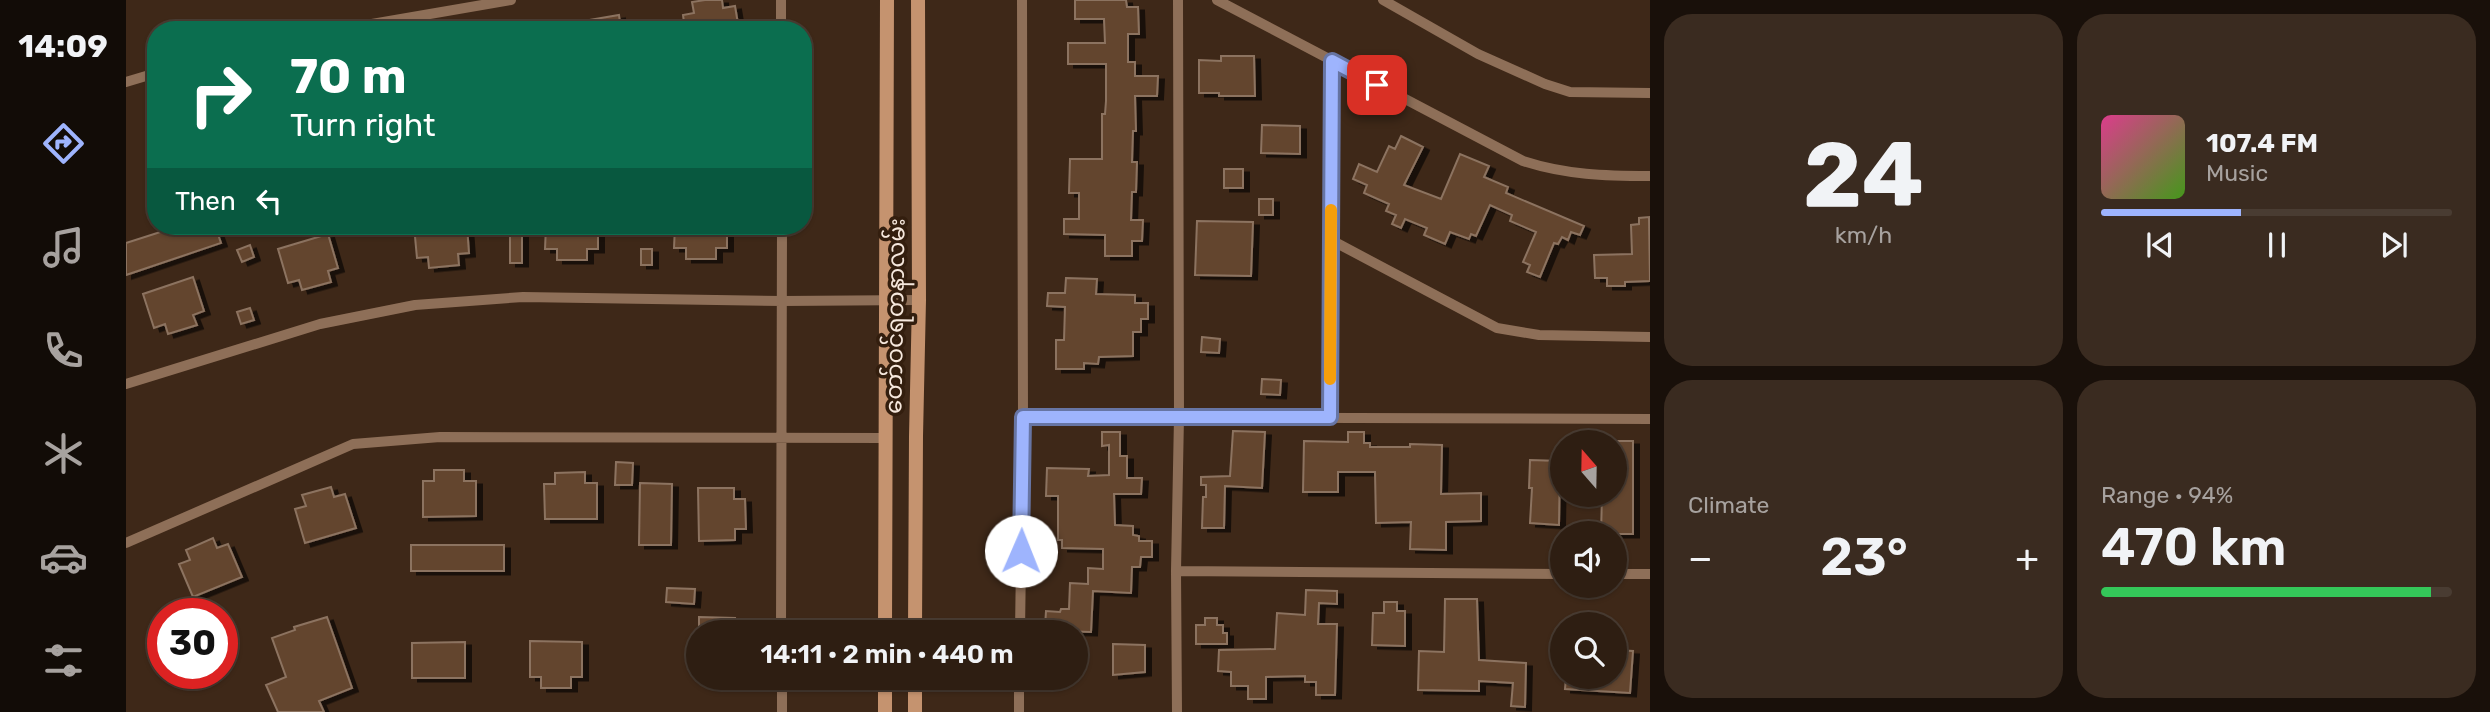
<!DOCTYPE html>
<meta charset="utf-8">
<style>
body{margin:0;font-family:Rubik,"Noto Sans Myanmar",sans-serif;background:#3a2b20;color:#f1f3f6;height:100vh;display:flex;flex-direction:column;font-size:26px;white-space:nowrap}
*{box-sizing:border-box;margin:0}
p{font-size:23px;color:#a7a29f}
.icon{flex:none;width:38px;height:38px;fill:none;stroke:currentColor;stroke-width:2;stroke-linecap:round;stroke-linejoin:round}
.map{position:relative;flex:1;overflow:hidden}
.side{display:flex;flex-direction:column;gap:14px;padding:14px;background:#19100a;width:840px}
.side>*{flex:none}
.hud{position:absolute;left:21px;top:21px;width:665px;height:214px;border-radius:28px;box-shadow:0 2px 5px #0004,0 0 0 2px #493c32;background:#0b6e4f;color:#fff;overflow:hidden}
.needle{width:46px;rotate:340deg}
.fabs{position:absolute;left:1424px;top:430px;display:grid;gap:14px}
.fabs a{display:grid;place-items:center;width:77px;height:77px;border-radius:50%;background:#2e1e12;box-shadow:0 2px 5px #0004,0 0 0 2px #493c32;font-size:35px}
.speed{position:absolute;left:21px;top:598px;display:flex;gap:14px;font-size:35px;font-weight:700;text-align:center}
.speed>*{display:grid;place-content:center;width:91px;height:91px;border-radius:50%;background:#2e1e12;box-shadow:0 2px 5px #0004,0 0 0 2px #493c32;line-height:1}
.speed .limit{border:10px solid #d22;background:#fff;color:#111}
.pin{position:absolute;display:grid;place-items:center;width:60px;height:60px;color:#fff;margin:-30px;border-radius:14px;box-shadow:0 4px 10px #0006}
.me{position:absolute;width:77px;margin:-38px;rotate:1deg;stroke-linejoin:round;filter:drop-shadow(0 0 5px #0008)}
.turn{display:flex;align-items:center;gap:24px;height:147px;padding:0 28px;font-size:32px}
.turn .icon{width:91px;height:91px;stroke-width:2.5}
.turn b{display:block;font-size:49px;line-height:60px}
.then{display:flex;align-items:center;height:66px;padding:0 28px;background:#0003;gap:14px;font-size:26px}
.big{font-size:52px;font-weight:600;line-height:1.1}
.side .tile{flex:1;display:flex;flex-direction:column;justify-content:center;gap:10px;min-width:0;padding:0 24px;border-radius:28px;background:#3a2b20}
.side .dial{align-items:center;gap:0}
.dial b{font-size:91px;line-height:1}
.song{display:flex;align-items:center;gap:21px}
.cover{width:84px;height:84px;border-radius:10px;background:linear-gradient(135deg,hsl(330 70% 55%),hsl(100 70% 35%))}
.played{height:7px;border-radius:4px;background:linear-gradient(90deg,#9eb4fd 40%,#493c32 40%)}
.keys{display:flex;justify-content:space-around;direction:ltr}
.heat{display:flex;justify-content:space-between;align-items:center;font-size:38px;direction:ltr}
.charge{height:10px;border-radius:5px;background:linear-gradient(90deg,#34c759 94%,#493c32 0)}
.side .tiles{flex:1;display:grid;gap:14px;grid-template-columns:repeat(2,1fr)}
.trip{position:absolute;left:560px;top:620px;width:402px;height:70px;border-radius:35px;background:#2e1e12;box-shadow:0 2px 5px #0004,0 0 0 2px #493c32;font-weight:600;line-height:70px;text-align:center}
main{display:flex;flex:1;min-height:0}
.menu{display:flex;flex-direction:column;width:126px;justify-content:space-around;align-items:center;background:#120c07;color:#a7a29f}
.menu .icon{width:49px;height:49px}
.menu .current{color:#9eb4fd}
.menu b{font-size:32px;color:#f1f3f6}
.map>svg:first-child{display:block}
.building{fill:#64452e;stroke:#8c7360;stroke-width:2;filter:url(#shadow)}
.lines{fill:none;stroke-linecap:round;stroke-linejoin:round}
.minor{stroke:#8e6f58;stroke-width:10}
.secondary{stroke:#c5936f;stroke-width:14}
.route-casing{stroke:#6775a4;stroke-width:18}
.route{stroke:#9eb4fd;stroke-width:12}
.slow{stroke:#f59e0b;stroke-width:12}
.labels{text-anchor:middle;dominant-baseline:central;stroke-width:7;stroke-linejoin:round;paint-order:stroke}
.street-label{font-size:23px;fill:#f6e8dd;stroke:#331e0e}
</style>
<main>
<nav class="menu">
<b>14:09</b>
<svg class="icon current" aria-label="directions" viewBox="0 0 24 24"><path d="M12 3l9 9-9 9-9-9zM9 14v-3h6M13 9l2 2-2 2"/></svg>
<svg class="icon" aria-label="music" viewBox="0 0 24 24"><path d="M9 18V5l10-2v13"/><circle cx="6" cy="18" r="3"/><circle cx="16" cy="16" r="3"/></svg>
<svg class="icon" aria-label="phone" viewBox="0 0 24 24"><path d="M5 4h4l2 5-3 2q2 4 5 5l2-3 5 2v4C11 20 4 13 5 4z"/></svg>
<svg class="icon" aria-label="climate" viewBox="0 0 24 24"><path d="M12 3v18M4 7l16 10M4 17L20 7"/></svg>
<svg class="icon" aria-label="car" viewBox="0 0 24 24"><path d="M5 17H2v-5l4-1 3-4h7l3 4 3 1v5h-3M9 17h6M6 11h13"/><circle cx="7" cy="17" r="2"/><circle cx="17" cy="17" r="2"/></svg>
<svg class="icon" aria-label="filters" viewBox="0 0 24 24"><path d="M4 7h16M4 17h16"/><circle cx="9" cy="7" r="2"/><circle cx="15" cy="17" r="2"/></svg>
</nav>
<div class="map">
<svg width="1524" height="712" viewBox="0 0 1524 712">
<defs>
<filter id="shadow"><feDropShadow dx="6" dy="3.5" stdDeviation="0" flood-color="#0009"/></filter>
</defs>
<rect width="100%" height="100%" fill="#3e2818"/>
<path class="building" d="M579,0H596L597,8L609,6L613,30H559L557,15L568,13L566,2Z
M949,0H1000L1001,7H1012L1013,34H1002V62H1009V76H1032L1031,96H1009L1010,131H1007L1006,162H1011L1010,192H1006L1005,220H1017L1016,241H1006V256H979V235L938,234V219H953V193H943L944,159H976V114H979L980,101V64H942V43H979L978,19H949Z
M493,15L495,30H465L463,20Z
M408,20H425V30H408Z
M1095,56H1128L1129,96H1093V93H1073V60L1095,61Z
M1136,125L1174,126V154L1135,153Z
M1275,136L1297,147L1278,185L1315,199L1334,154L1363,166L1358,177L1382,187L1380,193L1458,226L1454,235L1445,232L1442,240L1436,237L1432,244L1428,243L1414,277L1401,272L1404,265L1397,262L1410,232L1384,221L1386,215L1364,205L1350,236L1345,234L1343,239L1324,232L1319,244L1298,235L1301,228L1279,219L1275,228L1266,224L1270,215L1260,211L1263,204L1238,193L1241,185L1227,179L1233,164L1251,172L1263,146L1269,149Z
M1098,169H1117V188H1098Z
M1133,199H1147V215H1133Z
M1523,217L1524,281L1499,282V286H1481V278H1469L1468,255L1506,254L1505,225L1513,224V218Z
M1071,221L1127,222L1125,276L1069,275Z
M53,226H89L95,243L0,275V243Z
M288,226H341L343,253L332,254L333,265L303,268L302,257L291,258Z
M384,226H396V263H384Z
M420,226H472V249H461V260H431V249H419Z
M549,226H601V248H590V259H560V248H548Z
M202,234L212,268L202,271L205,282L176,290L173,280L162,283L152,249Z
M124,245L128,257L116,262L111,250Z
M515,249H526V265H515Z
M67,277L78,311L67,315L71,325L42,334L39,324L28,328L17,294Z
M940,278L971,279L970,294L1009,295V303H1022V319H1015V332H1007V356L973,357L972,364L958,363V369H930V340H938L939,307L921,306L922,293H939Z
M124,308L128,320L115,324L111,312Z
M1076,337L1094,339L1093,353L1075,352Z
M1136,379L1155,380L1154,395L1135,394Z
M1107,431L1139,432L1136,488L1099,486L1098,528H1076L1077,497H1080V485H1075V477L1104,476Z
M976,432H994V456H1001V478H1016L1015,494H988L989,525L1007,526V535L1013,536V541H1026V557H1015L1014,567H1006L1005,593L967,591L965,632L934,631V628L919,627L920,611L934,612L935,609H943L944,583L962,584V568L977,569V549L936,548V540H932V496H920L921,468L963,469L962,476L983,475V445L976,446Z
M1222,432H1238V443H1244V447H1284V444L1316,445L1315,494L1355,493V521L1320,522V550L1284,549L1285,522L1250,523L1249,472H1212V492H1177L1178,441L1222,442Z
M1489,441H1507V534H1475L1476,495H1489Z
M1404,460L1434,461L1433,525L1404,523L1406,488H1403Z
M490,462L507,463L506,485H489Z
M308,470H338V481H350V516L297,517V481H308Z
M459,472V483H471V519H419L418,484H429V473Z
M514,483L546,484L545,545H513Z
M205,487L208,497L219,494L230,528L179,543L169,509L180,506L176,495Z
M572,488H608V499H619L620,529H609V540L573,541Z
M87,538L91,548L102,544L116,577L67,597L53,564L64,560L60,550Z
M285,545H378V571H285Z
M541,588L569,589L568,604L540,602Z
M1180,590L1211,591V604L1193,603L1192,624H1211L1209,695H1190V682H1179V676L1140,677V699H1122V686H1105V672L1092,671L1093,650L1149,649L1151,613L1179,615Z
M1319,599H1351L1353,660L1400,663L1399,707L1385,706L1387,683L1353,681V691L1292,690L1293,651L1318,652Z
M1258,602H1271V611H1279V646L1246,645L1247,613H1258Z
M201,617L226,688L193,701L198,712H152L140,685L160,677L146,638L169,630L168,627Z
M573,617L609,618L608,632H573Z
M1079,618H1091V625H1097V633H1101V644H1070V625H1079Z
M404,641L456,642V677H445V688H415V677H404Z
M339,642V678H286V643Z
M987,644L1019,645V672L987,675Z
M1489,650L1507,651L1504,693L1439,689L1440,677H1489Z"/>
<g class="lines">
<path class="minor" d="M655,0V30
M1091,0L1397,161C1440,175 1480,176 1524,176
M1257,0L1352,54L1419,84L1444,92L1524,93
M211,30L385,0
M0,82L30,73
M1205,240L1371,328L1413,335L1524,337
M0,384L194,324L289,305L397,297L656,301L793,300
M897,417L1524,419
M1204,417L1206,61
M0,543L227,444L314,437L760,438
M1050,571L1437,574
M1489,574H1524
M655,632L656,226
M894,632L897,417L896,0
M656,677V712
M893,712V677
M1051,712L1050,571L1053,417L1052,0"/>
<path class="secondary" d="M759,632L761,0
M789,632L790,436L793,300L792,0
M759,712V677
M789,712V677"/>
</g>
<g class="lines">
<defs>
<path id="route" d="M895,551L897,417H1204L1206,61L1251,85"/>
</defs>
<use href="#route" class="route-casing"/>
<use href="#route" class="route"/>
<path class="slow" d="M1204,379L1205,210"/>
</g>
<g class="labels">
<g class="street-label">
<text transform="translate(769 316) rotate(-89)">တော်ဝင်ရတနာလမ်း</text>
</g>
</g>
</svg>
<div class="fabs">
<a><svg class="needle" viewBox="-14 -14 28 28"><path d="M0-13l5 13h-10z" fill="#e53935"/><path d="M0 13l5-13h-10z" fill="#a7a29f"/></svg></a>
<a><svg class="icon" aria-label="sound" viewBox="0 0 24 24"><path d="M4 9h4l5-4v14l-5-4H4zM17 9q2 3 0 6"/></svg></a>
<a><svg class="icon" aria-label="search" viewBox="0 0 24 24"><circle cx="10" cy="10" r="6"/><path d="M15 15l6 6"/></svg></a>
</div>
<div class="speed"><div class="limit">30</div></div>
<div class="pin" style="left:1251px;top:85px;background:#d93025"><svg class="icon" aria-label="arrive" viewBox="0 0 24 24"><path d="M6 21V4h12l-3 4 3 4H6"/></svg></div>
<svg class="me" style="left:895px;top:551px" viewBox="-20 -20 40 40"><circle r="19" fill="#fff"/><path d="M0-13L10 11 0 6-10 11z" fill="#9eb4fd"/></svg>
<div class="trip">14:11 · 2 min · 440 m</div>
<div class="hud">
<div class="turn"><svg class="icon" aria-label="right" viewBox="0 0 24 24"><path d="M7 20v-9h11M14 6l5 5-5 5"/></svg><div><b>70 m</b>Turn right</div></div>
<div class="then">Then<svg class="icon" aria-label="left" viewBox="0 0 24 24"><path d="M17 20v-9H6M10 6l-5 5 5 5"/></svg></div>
</div>
</div>
<section class="side">
<div class="tiles">
<div class="tile dial"><b>24</b><p>km/h</p></div>
<div class="tile">
<div class="song"><i class="cover"></i><div><b>107.4 FM</b><p>Music</p></div></div>
<div class="played"></div>
<div class="keys"><svg class="icon" aria-label="previous" viewBox="0 0 24 24"><path d="M18 5L8 12l10 7zM5 5v14"/></svg><svg class="icon" aria-label="pause" viewBox="0 0 24 24"><path d="M8 5v14M16 5v14"/></svg><svg class="icon" aria-label="next" viewBox="0 0 24 24"><path d="M6 5l10 7-10 7zM19 5v14"/></svg></div>
</div>
<div class="tile"><p>Climate</p>
<div class="heat"><a>−</a><b class="big">23°</b><a>+</a></div>
</div>
<div class="tile"><p>Range · 94%</p><b class="big">470 km</b><div class="charge"></div></div>
</div>
</section>
</main>
